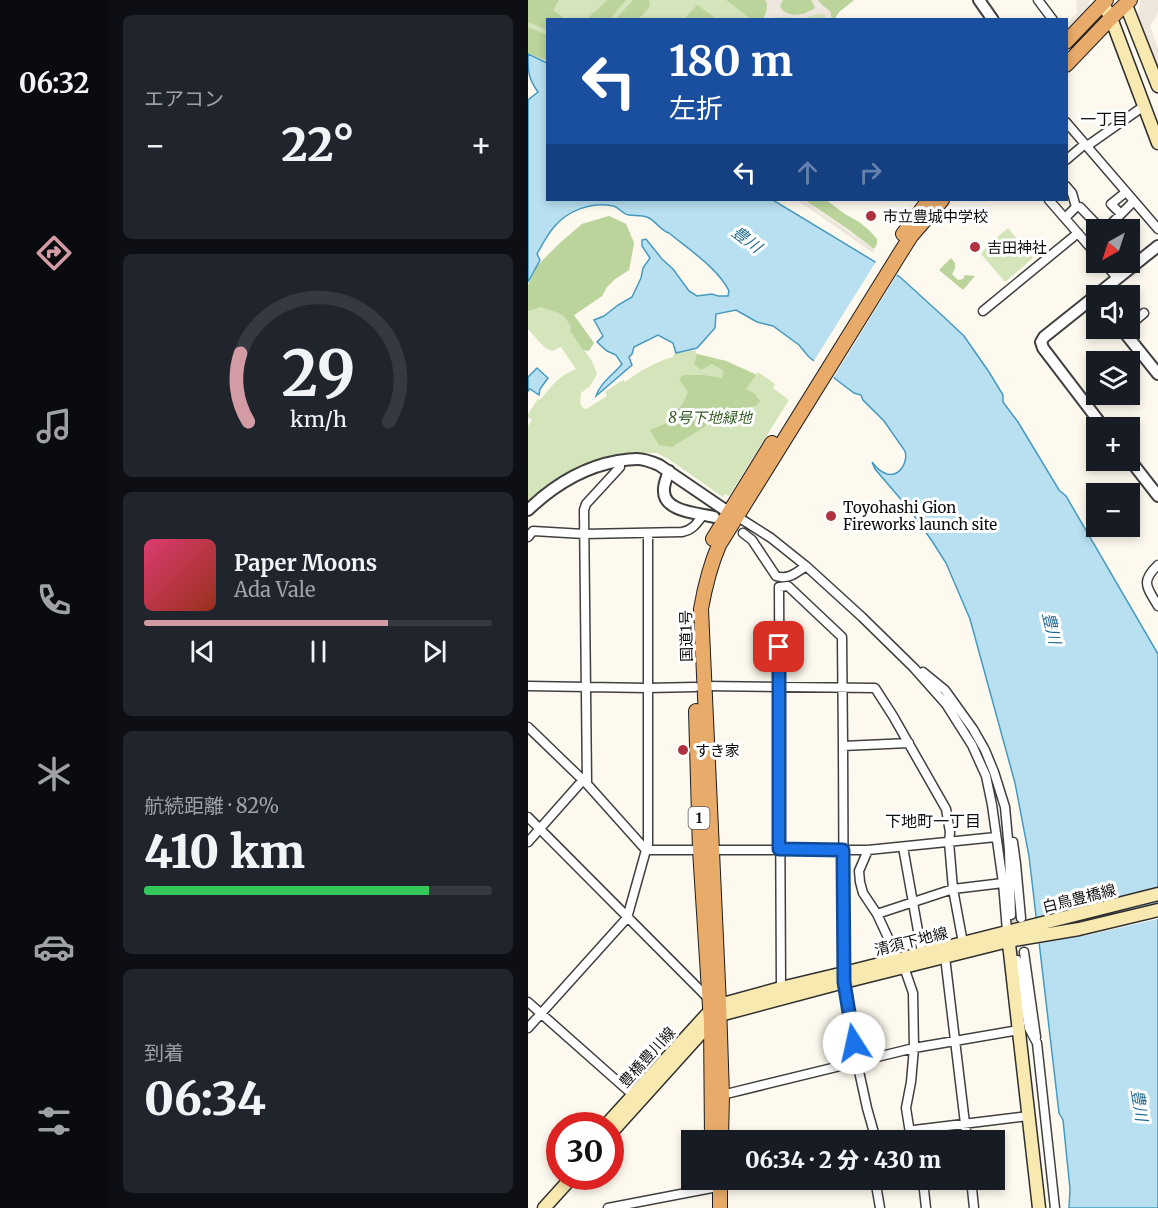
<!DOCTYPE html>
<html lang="ja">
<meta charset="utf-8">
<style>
body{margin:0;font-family:Merriweather,"Noto Sans JP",serif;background:#20242c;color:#f1f3f6;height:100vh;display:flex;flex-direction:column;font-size:22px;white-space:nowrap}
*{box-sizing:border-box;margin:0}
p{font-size:20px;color:#9ea1a6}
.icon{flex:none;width:33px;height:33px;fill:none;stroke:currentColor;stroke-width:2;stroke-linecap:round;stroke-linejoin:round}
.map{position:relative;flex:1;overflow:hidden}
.details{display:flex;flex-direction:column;gap:15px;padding:15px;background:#0d0f14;width:420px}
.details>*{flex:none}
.guide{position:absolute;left:18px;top:18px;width:522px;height:183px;border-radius:0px;box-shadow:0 3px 9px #0003;background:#1a4fa0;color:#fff;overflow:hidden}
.needle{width:39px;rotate:219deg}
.fabs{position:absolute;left:558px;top:219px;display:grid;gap:12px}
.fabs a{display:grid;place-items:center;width:54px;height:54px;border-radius:0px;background:#171b24;box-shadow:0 3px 9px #0003;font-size:30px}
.speed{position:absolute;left:18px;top:1112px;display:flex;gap:12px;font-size:30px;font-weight:700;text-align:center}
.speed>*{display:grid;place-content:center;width:78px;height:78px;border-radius:50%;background:#171b24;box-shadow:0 3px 9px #0003;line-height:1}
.speed .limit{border:9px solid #d22;background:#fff;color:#111}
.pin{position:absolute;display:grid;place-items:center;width:51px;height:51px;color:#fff;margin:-26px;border-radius:12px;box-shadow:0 3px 9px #0006}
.me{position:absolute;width:66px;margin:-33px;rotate:350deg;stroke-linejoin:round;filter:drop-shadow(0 0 4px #0008)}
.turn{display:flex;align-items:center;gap:21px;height:126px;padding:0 24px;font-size:27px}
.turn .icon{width:78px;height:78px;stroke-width:2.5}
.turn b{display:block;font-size:42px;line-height:51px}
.lanes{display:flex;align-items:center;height:57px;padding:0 24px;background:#0003;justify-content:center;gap:30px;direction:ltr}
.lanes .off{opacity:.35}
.big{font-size:45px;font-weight:800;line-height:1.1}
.details .tile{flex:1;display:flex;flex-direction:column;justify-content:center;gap:9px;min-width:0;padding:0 21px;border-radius:9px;background:#20242c}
.details .dial{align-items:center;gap:0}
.dial svg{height:156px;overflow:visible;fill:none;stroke:#363941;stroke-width:7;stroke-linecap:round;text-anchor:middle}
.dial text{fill:#f1f3f6;stroke:none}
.song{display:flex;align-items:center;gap:18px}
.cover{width:72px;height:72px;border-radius:9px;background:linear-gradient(135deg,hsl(340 70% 55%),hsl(10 70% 35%))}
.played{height:6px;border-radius:3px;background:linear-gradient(90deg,#d39ca5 70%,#363941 70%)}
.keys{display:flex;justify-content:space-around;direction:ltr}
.heat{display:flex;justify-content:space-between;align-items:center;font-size:33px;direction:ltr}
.charge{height:9px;border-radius:4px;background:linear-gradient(90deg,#34c759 82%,#363941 0)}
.trip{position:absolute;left:153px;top:1130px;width:324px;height:60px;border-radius:0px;background:#171b24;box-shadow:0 3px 9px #0003;font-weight:800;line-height:60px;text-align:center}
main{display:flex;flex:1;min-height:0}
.tab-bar{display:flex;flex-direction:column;width:108px;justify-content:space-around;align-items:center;background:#090b0e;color:#9ea1a6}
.tab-bar .icon{width:42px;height:42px}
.tab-bar .active{color:#d39ca5}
.tab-bar b{font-size:27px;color:#f1f3f6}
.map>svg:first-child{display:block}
.green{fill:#d4e4bb}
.forest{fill:#bad49c}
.plaza{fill:#ede7de}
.water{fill:#b8e0f0;stroke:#469ac0;stroke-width:1.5}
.pier{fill:#fdf9ee}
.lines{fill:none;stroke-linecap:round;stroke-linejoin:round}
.minor-tunnel{stroke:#d9d6cc;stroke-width:8;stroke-dasharray:8 4;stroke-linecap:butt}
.minor-casing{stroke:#404040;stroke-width:11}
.tertiary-casing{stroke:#404040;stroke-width:14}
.secondary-casing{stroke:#2f2f2f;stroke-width:15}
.trunk-casing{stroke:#1e1e1e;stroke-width:16}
.minor{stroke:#fff;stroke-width:8}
.tertiary{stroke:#fff;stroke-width:10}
.secondary{stroke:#f7e9af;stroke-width:12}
.trunk{stroke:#e8ab6a;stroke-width:14}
.route-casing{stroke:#114b97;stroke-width:15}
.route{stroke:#1a73e8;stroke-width:10}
.poi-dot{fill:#af3243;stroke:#fff;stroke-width:2}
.labels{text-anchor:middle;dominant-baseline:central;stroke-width:6;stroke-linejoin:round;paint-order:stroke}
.shield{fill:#fff;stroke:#565656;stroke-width:1.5}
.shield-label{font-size:14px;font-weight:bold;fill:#0d0d0d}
.poi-label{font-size:15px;fill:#0d0d0d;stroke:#fff;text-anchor:start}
.park-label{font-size:15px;font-style:italic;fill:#355e24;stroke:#fff}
.street-label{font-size:15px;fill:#0d0d0d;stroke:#fff}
.neighbourhood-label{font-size:16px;fill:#0d0d0d;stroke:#fff}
.water-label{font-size:16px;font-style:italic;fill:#226b92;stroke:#fff}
</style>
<main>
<nav class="tab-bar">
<b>06:32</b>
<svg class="icon active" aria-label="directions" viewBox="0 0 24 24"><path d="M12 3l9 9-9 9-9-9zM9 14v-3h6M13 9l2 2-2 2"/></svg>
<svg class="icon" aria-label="music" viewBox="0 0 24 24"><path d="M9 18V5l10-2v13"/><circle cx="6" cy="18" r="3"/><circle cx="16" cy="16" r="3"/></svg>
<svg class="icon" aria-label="phone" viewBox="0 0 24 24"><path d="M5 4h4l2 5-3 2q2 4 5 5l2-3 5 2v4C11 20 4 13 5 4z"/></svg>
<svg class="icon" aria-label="climate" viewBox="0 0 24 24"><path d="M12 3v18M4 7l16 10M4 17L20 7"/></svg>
<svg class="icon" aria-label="car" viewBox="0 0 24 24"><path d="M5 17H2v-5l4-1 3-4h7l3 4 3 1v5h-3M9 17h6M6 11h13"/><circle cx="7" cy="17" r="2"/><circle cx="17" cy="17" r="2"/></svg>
<svg class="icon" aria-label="filters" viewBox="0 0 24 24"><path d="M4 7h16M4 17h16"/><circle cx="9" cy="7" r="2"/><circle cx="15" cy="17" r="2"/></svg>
</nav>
<section class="details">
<div class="tile"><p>エアコン</p>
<div class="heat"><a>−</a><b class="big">22°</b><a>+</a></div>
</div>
<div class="tile dial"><svg viewBox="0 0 100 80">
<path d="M14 69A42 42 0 1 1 86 69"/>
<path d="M14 69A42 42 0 0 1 10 34" stroke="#d39ca5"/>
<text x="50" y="56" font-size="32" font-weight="700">29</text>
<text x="50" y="72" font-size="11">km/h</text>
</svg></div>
<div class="tile">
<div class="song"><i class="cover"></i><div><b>Paper Moons</b><p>Ada Vale</p></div></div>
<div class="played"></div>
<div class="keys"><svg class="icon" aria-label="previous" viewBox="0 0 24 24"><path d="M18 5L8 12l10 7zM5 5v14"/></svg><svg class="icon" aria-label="pause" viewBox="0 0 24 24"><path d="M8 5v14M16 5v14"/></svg><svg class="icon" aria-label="next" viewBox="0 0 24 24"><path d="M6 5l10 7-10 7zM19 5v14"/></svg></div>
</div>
<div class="tile"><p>航続距離 · 82%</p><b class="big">410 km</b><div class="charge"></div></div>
<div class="tile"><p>到着</p><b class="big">06:34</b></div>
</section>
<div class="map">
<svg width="630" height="1208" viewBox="0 0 630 1208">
<rect width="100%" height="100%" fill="#fdf9ee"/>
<path class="green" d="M0,0H326L311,12L306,19L20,20L19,61L0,53Z
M81,216L98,224L106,243L101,270L87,279L79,287L74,296L45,316L42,331L64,361L69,374L62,386L53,393L52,403L55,408L58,409L79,396L77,392L95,380L97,382C112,371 127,362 145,357L146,354L167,350L169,354L198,361L228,374L230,372L247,384L245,388L261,400L201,496L197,494L195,497L142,460L129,453H115L96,456L0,505V426L4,420L0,417V414L10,399L12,400C25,385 29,377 48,369L33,347L24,351L16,347L0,329V285L9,266L32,243L54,224Z
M480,228L505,258L477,282L453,254L460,245Z"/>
<path class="forest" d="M0,0H31L25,10L37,19L20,20L19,30L0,22Z
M79,0H98L82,19L59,20C65,11 73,8 79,0Z
M105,0H121L122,6L111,19L87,20Z
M198,0H237C241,6 238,14 235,19H223Z
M255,0H283L287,8C276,16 261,19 252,7Z
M290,0H326L311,12L306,20L303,19L304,17Z
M169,5H170L188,19H156Z
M0,27L19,35V61L0,53Z
M277,200H298L317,214L331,222L341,230L349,239V244L346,249L321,230Z
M81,216L98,224L106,243L101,270L87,279L79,287L74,296L46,315L66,343L61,351L55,350L42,331L43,326L35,315L28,312L13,307L0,311V285L9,266L32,243L54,224Z
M423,258L427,263V269L424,274L430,280L435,279L437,275L447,276L435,290L411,270Z
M169,354L198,361L228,375L218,389L227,394L232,401L228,406L205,409L144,447L131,445L122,430L141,422L155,403L160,392L151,379L155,375H175L194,378L196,371L184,364L173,370L166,364Z"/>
<path class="plaza" d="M237,0H255L253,2L252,7L256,12L265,15L275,14L284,10L287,8L284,0H290L292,3L303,12V19H297V15L293,13L276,18L246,17L244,19H235L239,10V3Z
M548,0H562L560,11L539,33L538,24L549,13Z
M612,0H630V11L628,17L622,26L630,48V67L610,15Z
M269,200H276L346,249L345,253Z"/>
<path class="water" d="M0,54L19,63L20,200H245L372,277L417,318L436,336L461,372L475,395V402L490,422L531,490L538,496L630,654V1208H541L542,1189L535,1120L531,1113L501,856L487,783L442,619L418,563L404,541L382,510L347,469L344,462C348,467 352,472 359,474C372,477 380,462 377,451L356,421L335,400L333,395L326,393L310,381L280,356L271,345L245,326L229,322L208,310L188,314L187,328L169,348L148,353L145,343L130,335L106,347L104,354L101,357L104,365L68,396C72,383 85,375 94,364L88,355L79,351L69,342L75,336L66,320L76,316L90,305L104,297L113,278L115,268L122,258L114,246V240L118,239L134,259L145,269L161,291L169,296L184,294L190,296H200L201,291C190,268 160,249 141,233C132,230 128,221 119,217C112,215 107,216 101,215C94,214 91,207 85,206C64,201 39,211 26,227C19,235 14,245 9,254L12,260L0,282V100L10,92C0,78 0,72 0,54Z
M9,368L20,378L12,389L11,395L2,389L0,391V377Z"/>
<path class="pier" d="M349,260L370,273L304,380L284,364Z
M630,905V919L560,935L508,944L507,932L553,924Z"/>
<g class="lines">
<path class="minor-tunnel" d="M483,915L489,960"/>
<defs>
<path id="minor" d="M510,0L525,20
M538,122L630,229
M559,146L616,106
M538,160L557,144
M521,200L568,254
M548,207H552L574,230
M593,214L583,204L598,192
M537,218L548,207L544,193L538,186
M577,230L606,201
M576,262L589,278
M455,311L550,233
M602,325L616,313
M210,517L243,538L278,566L334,617L386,668L418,704L444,745L458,776L464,805L475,883L479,931
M215,533L224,540L248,576C260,580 268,573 278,566
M0,537L5,531L56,534L154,532C165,530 169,523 175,515
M630,565C612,582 619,587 630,606
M395,672L417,690L445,729L457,750L466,772L477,807L481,850L483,915
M0,686L119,688L167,687
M176,686L347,688L365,716L418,809L422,832L421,842L425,889L435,943
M0,727L59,784L118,850H172
M315,746L381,743
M59,784L56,510L58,504L92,467V461
M0,817L181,999
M0,842L55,780
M485,842L488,864L493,918
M375,847L394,953
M184,850H340L468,837
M340,850L331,871L332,882L335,893L349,914L370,959
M349,914L425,889L475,883
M496,952L508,1037
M417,957L439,1140
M489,960L501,1028L509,1043L527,1208
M376,967L385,993L386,1048L383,1082L378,1108L382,1133
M253,988L251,587L260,586L314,637L315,746L316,982L329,1062L339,1108L348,1140
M0,1002L105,1095
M0,1028L99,918L118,850L120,844V533
M194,1095L386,1048L491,1030
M368,1140L386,1130L500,1116
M347,1179L352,1208
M393,1179L396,1190L398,1208
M443,1179L446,1208
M192,1186L229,1179
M80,1208L184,1188"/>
<path id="tertiary" d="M451,0L465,20
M593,328L630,374
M576,428L515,348L513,342L516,337L630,246
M602,460L630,496
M141,471C139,477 136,483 136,489C134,512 170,513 186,517
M0,510C25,486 56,467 90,461C96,460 102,459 109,459C117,459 124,462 131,465L200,512"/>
<path id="secondary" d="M575,4L583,18L630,143
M598,5L630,86
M480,935L511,1208
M78,1125L182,1011L191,1005L253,988L316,973L630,894
M82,1134L183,1022L192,1015L316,982L480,941L551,929L630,910
M16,1208L45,1176"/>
<path id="trunk" d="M538,42L578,0
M538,65L583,18L602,0
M375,234L401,200
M185,539L244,443
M168,711L172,850L183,1022L184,1140
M193,1140L194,1095L191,1005L173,609C177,586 182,566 191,545L371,255L383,236L414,200
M192,1208V1179"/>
</defs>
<use href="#minor" class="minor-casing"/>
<use href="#tertiary" class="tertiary-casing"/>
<use href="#secondary" class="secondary-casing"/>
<use href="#trunk" class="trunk-casing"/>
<use href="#minor" class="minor"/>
<use href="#tertiary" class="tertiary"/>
<use href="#secondary" class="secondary"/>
<use href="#trunk" class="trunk"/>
</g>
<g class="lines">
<defs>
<path id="route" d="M251,647V849L315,850L316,982L326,1043"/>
</defs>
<use href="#route" class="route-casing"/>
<use href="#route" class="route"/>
</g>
<g class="poi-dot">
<circle cx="343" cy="216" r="6"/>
<circle cx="447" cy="247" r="6"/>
<circle cx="303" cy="516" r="6"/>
<circle cx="155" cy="750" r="6"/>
</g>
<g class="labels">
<rect class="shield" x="160.5" y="807" width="21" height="22" rx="4.5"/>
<g class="shield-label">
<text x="171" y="818">1</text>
</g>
<g class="poi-label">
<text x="355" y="216">市立豊城中学校</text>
<text x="459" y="247">吉田神社</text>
<text x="315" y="507">Toyohashi Gion<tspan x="315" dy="17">Fireworks launch site</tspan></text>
<text x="167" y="750">すき家</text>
</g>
<g class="park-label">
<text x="182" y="417">8号下地緑地</text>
</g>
<g class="street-label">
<text transform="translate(158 636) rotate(-91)">国道1号</text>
<text transform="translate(551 898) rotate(-14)">白鳥豊橋線</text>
<text transform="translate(383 941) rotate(-14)">清須下地線</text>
<text transform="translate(119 1057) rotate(-48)">豊橋豊川線</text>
</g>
<g class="neighbourhood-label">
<text x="576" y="119">一丁目</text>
<text x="405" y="821">下地町一丁目</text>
</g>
<g class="water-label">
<text transform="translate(219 239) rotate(37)">豊川</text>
<text transform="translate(524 628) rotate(77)">豊川</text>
<text transform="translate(612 1105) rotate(81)">豊川</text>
</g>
</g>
</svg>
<div class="fabs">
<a><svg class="needle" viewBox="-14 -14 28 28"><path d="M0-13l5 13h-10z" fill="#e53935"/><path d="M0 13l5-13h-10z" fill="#9ea1a6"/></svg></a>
<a><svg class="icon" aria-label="sound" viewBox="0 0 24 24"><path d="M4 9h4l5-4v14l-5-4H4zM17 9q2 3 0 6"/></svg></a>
<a><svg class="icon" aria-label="layers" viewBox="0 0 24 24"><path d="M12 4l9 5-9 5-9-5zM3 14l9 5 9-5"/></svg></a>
<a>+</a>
<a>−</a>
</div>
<div class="speed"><div class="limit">30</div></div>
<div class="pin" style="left:251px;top:647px;background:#d93025"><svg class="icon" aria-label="arrive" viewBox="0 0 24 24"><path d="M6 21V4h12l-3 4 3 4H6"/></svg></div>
<svg class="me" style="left:326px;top:1043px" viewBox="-20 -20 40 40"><circle r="19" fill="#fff"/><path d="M0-13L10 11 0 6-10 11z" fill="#1a73e8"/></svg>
<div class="trip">06:34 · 2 分 · 430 m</div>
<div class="guide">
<div class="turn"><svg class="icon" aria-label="left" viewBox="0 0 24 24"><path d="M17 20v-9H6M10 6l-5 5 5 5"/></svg><div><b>180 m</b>左折</div></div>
<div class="lanes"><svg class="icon" aria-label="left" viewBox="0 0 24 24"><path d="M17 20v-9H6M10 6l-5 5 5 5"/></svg><svg class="icon off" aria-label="ahead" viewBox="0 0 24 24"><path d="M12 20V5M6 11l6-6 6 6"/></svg><svg class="icon off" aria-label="right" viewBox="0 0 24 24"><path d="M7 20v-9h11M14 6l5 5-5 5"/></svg></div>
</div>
</div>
</main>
